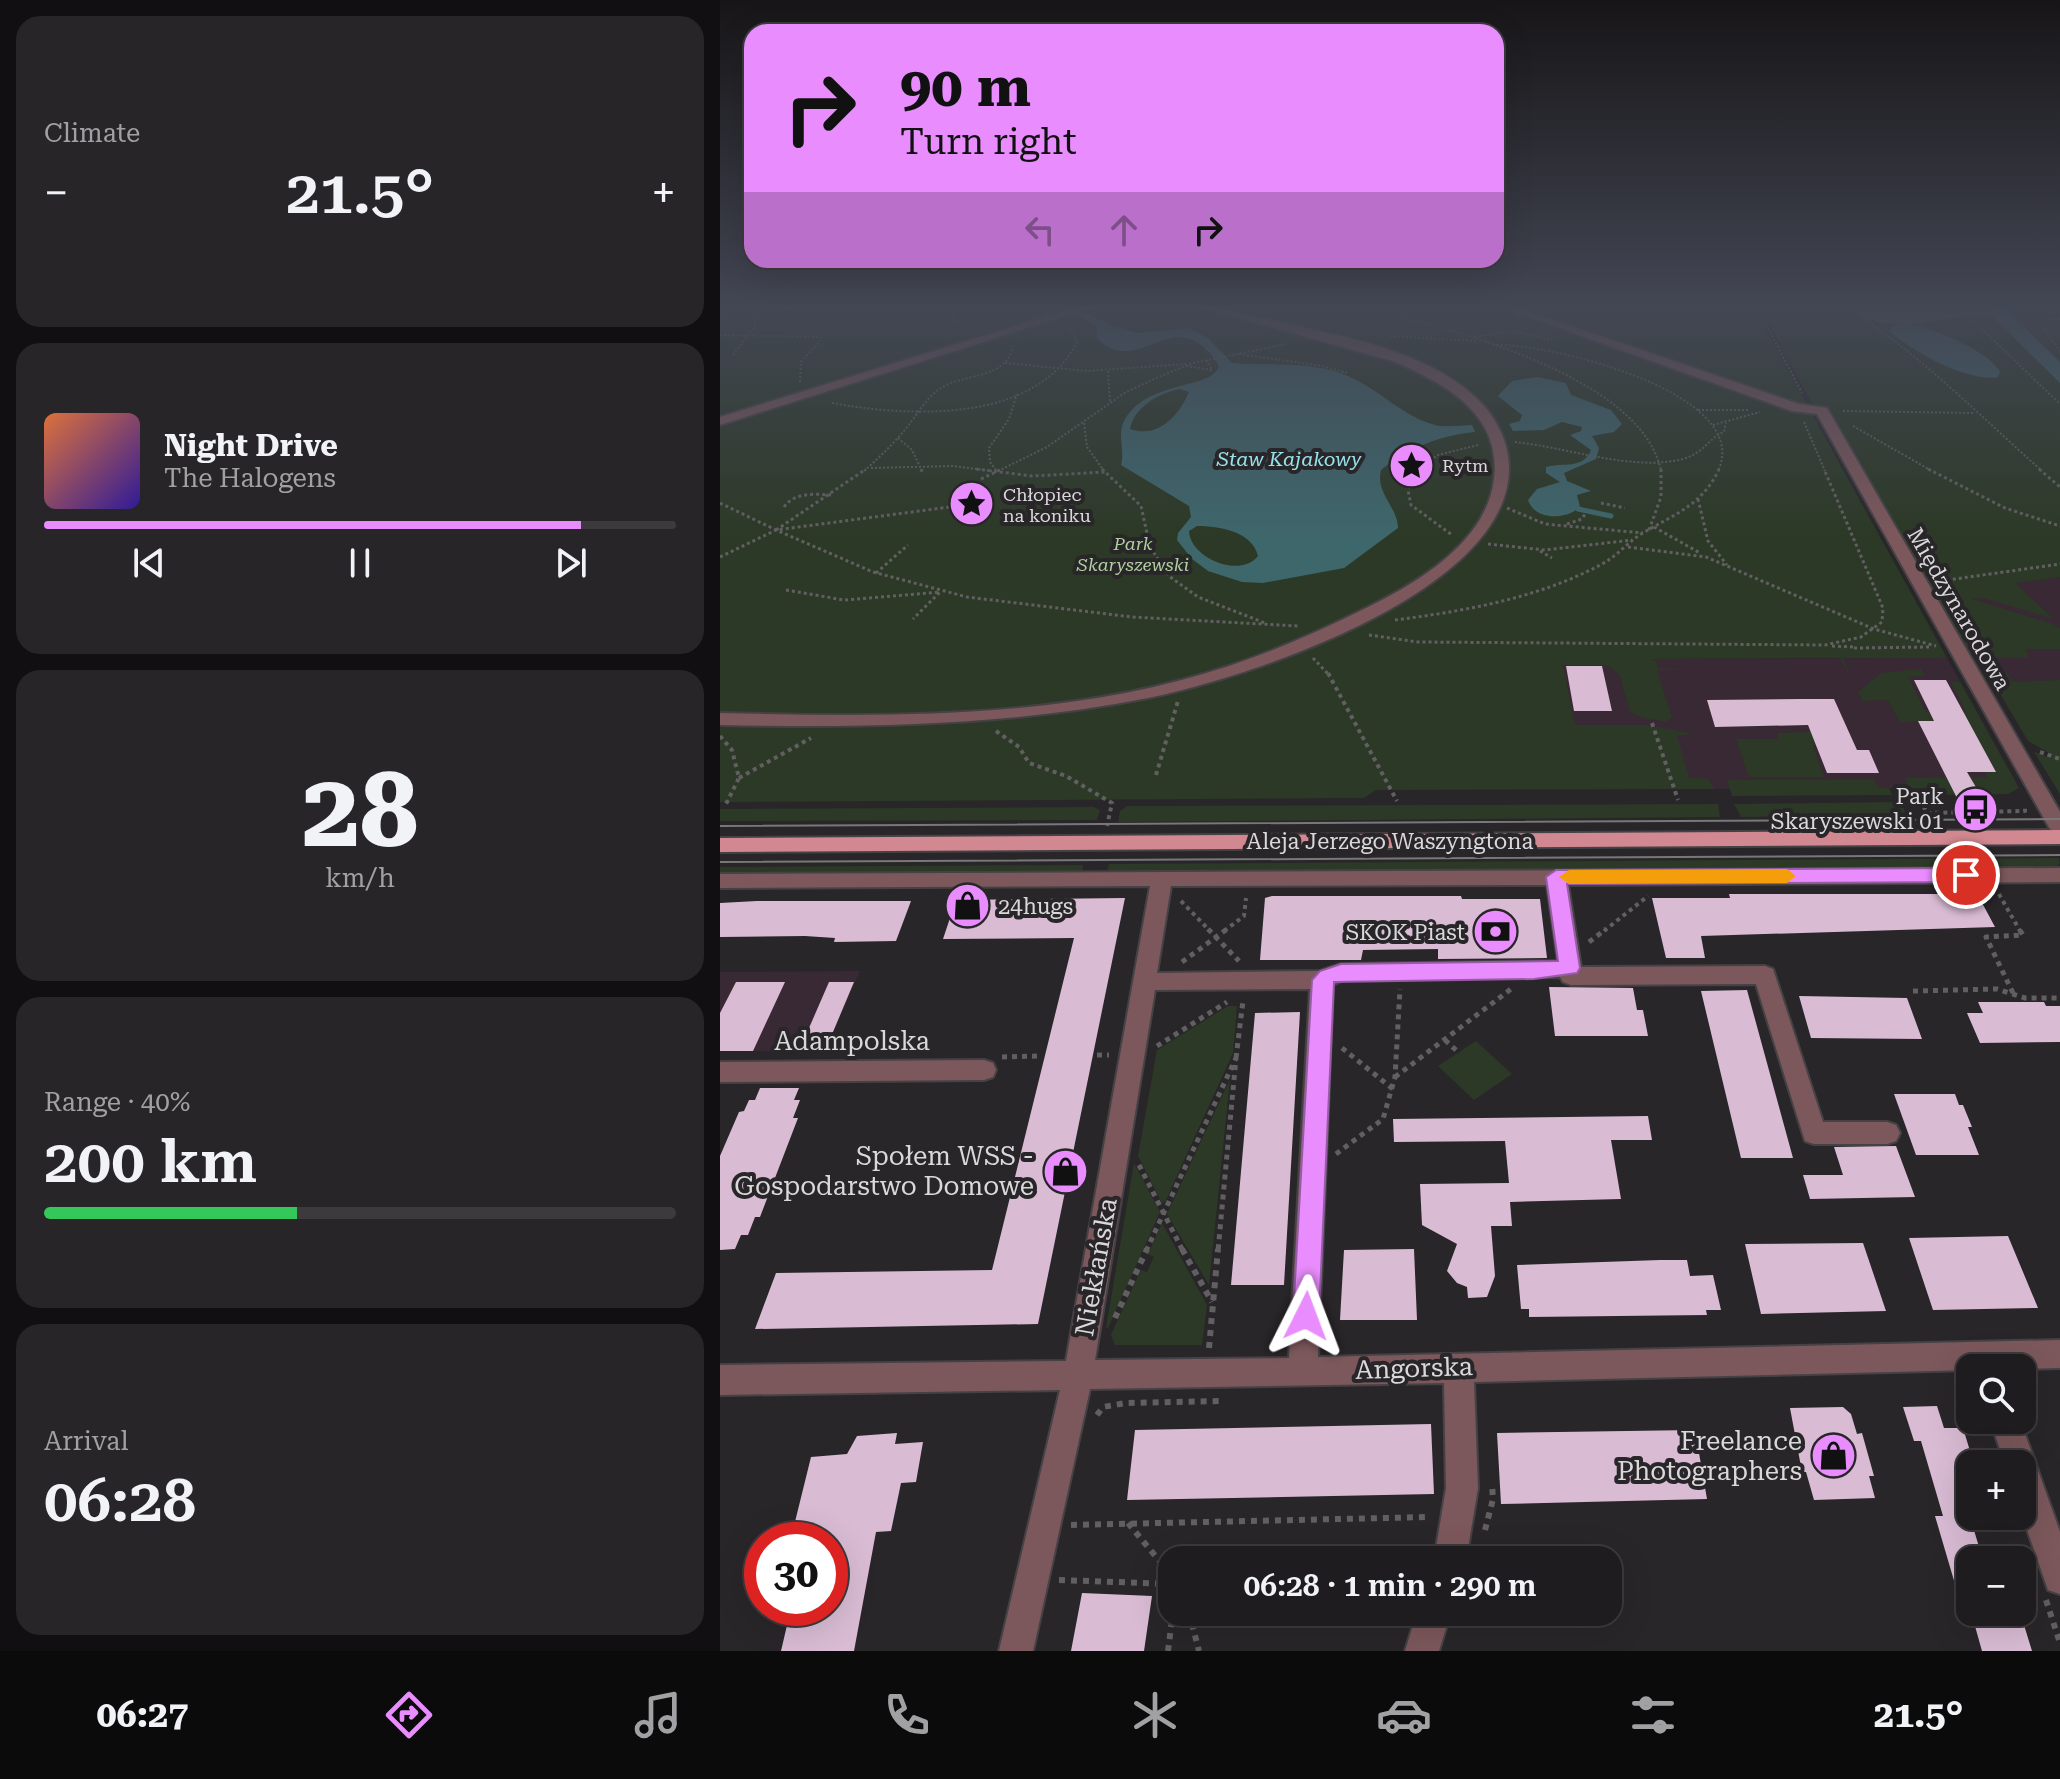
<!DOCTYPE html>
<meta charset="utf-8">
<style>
body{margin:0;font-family:"Roboto Serif",serif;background:#272528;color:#f1f3f6;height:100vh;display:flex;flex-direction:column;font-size:30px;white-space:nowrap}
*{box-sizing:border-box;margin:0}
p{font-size:26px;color:#a1a1a4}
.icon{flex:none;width:44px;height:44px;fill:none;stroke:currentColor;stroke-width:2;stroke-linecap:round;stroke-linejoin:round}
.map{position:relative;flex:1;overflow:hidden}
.panel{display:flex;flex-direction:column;gap:16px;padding:16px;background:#110f11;width:720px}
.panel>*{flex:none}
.guide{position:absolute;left:24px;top:24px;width:760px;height:244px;border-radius:24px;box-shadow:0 8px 32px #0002,0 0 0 2px #3c3a3d;background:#e98dfe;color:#111;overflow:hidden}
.buttons{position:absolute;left:1236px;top:1354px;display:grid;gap:16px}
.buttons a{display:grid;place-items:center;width:80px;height:80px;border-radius:16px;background:#1f1c1f;box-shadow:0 8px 32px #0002,0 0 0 2px #3c3a3d;font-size:40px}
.speed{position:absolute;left:24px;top:1522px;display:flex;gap:16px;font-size:40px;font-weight:700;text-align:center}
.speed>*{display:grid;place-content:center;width:104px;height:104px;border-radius:50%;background:#1f1c1f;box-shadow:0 8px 32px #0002,0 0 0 2px #3c3a3d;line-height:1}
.speed .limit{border:12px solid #d22;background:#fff;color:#111}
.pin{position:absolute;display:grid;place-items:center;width:68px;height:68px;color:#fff;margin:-34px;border:4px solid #fff;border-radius:50%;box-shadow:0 2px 8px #0007}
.me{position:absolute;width:88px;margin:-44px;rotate:3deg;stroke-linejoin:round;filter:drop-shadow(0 0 6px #0008)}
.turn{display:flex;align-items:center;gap:28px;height:168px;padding:0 24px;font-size:36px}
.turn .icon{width:104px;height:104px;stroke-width:2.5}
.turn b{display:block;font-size:56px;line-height:68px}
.lanes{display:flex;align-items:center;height:76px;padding:0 24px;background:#0003;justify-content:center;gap:40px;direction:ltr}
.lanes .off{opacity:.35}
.big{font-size:60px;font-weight:600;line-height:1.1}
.panel .card{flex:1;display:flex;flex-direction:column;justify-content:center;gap:12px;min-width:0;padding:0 28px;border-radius:24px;background:#272528}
.panel .dial{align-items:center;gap:0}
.dial b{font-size:104px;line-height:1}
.song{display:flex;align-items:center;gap:24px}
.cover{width:96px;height:96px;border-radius:12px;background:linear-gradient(135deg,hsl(20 70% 55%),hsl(250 70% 35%))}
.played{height:8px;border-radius:4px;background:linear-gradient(90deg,#e98dfe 85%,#3c3a3d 85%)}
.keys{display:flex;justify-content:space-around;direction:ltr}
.heat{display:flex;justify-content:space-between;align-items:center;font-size:44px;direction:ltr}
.charge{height:12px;border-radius:6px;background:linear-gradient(90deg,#34c759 40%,#3c3a3d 0)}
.trip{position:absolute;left:438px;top:1546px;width:464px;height:80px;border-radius:24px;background:#1f1c1f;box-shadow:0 8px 32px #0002,0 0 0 2px #3c3a3d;font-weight:600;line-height:80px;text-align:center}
.tab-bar{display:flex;height:128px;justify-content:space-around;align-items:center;background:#0c0b0c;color:#a1a1a4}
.tab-bar .icon{width:56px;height:56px}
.tab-bar .active{color:#e98dfe}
.tab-bar b{font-size:36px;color:#f1f3f6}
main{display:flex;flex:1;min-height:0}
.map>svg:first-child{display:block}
.industrial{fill:#382934}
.green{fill:#2c3926}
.forest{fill:#4a5b41}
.water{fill:#3e676c;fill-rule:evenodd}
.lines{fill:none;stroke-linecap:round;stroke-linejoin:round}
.stream{stroke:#3e676c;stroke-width:5}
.building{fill:#d9bcd4}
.minor-casing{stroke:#454245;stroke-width:4}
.major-casing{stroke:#454245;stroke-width:4}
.path-far4{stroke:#625f62;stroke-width:2;stroke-dasharray:2 2;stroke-linecap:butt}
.path-far3{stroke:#625f62;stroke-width:3;stroke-dasharray:3 3;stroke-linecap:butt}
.path-far2{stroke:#625f62;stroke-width:4;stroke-dasharray:4 4;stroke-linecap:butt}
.path-far1{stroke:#625f62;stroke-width:5;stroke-dasharray:5 5;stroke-linecap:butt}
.path{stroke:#625f62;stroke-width:6;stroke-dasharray:6 6;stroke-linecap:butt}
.minor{fill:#7c585c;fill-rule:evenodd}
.major{fill:#d18890;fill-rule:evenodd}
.tram{stroke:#7a777a;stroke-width:2}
.route{fill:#e98dfe;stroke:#975ca5;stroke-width:2}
.slow{fill:#f59e0b}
.labels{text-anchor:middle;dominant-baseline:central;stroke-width:8;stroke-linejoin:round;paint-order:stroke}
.far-poi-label{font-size:18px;fill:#dad8da;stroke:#292629;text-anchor:start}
.far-park-label{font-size:18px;font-style:italic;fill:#afd09f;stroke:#292629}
.far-water-label{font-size:20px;font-style:italic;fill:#96e3eb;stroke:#292629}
.street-label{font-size:22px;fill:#dad8da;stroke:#292629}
.poi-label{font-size:22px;fill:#dad8da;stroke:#292629;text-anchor:end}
.near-street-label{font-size:26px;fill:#dad8da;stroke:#292629}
.near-poi-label{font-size:26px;fill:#dad8da;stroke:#292629;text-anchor:end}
</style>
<main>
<section class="panel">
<div class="card"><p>Climate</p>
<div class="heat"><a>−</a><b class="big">21.5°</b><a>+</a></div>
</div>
<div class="card">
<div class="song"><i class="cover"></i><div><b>Night Drive</b><p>The Halogens</p></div></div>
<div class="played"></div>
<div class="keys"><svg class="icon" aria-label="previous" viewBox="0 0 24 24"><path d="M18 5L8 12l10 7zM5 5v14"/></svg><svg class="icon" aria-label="pause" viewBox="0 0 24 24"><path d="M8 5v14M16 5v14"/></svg><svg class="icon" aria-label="next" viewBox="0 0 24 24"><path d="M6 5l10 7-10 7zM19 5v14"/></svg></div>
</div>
<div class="card dial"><b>28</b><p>km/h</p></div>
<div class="card"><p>Range · 40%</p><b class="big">200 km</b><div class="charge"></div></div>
<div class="card"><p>Arrival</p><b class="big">06:28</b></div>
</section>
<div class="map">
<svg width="1340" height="1651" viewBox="0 0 1340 1651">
<rect width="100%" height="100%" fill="#292629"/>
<path class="industrial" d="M1340,567V741H1321L1227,583Z
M1227,658L1299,788L956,789L841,728L829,659Z
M140,971L105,1051H0V972Z"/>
<path class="green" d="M0,307H1033L1227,658H1123L1134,683L1120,658L929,659L936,661L938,668L972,670H937L952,717L947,722L923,718L910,712L900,676L888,665H843L855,725H927L974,734L957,736L969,777L989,779L994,789L656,790L644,798L0,802Z
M1040,307H1340V577L1295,583L1334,619L1263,598L1252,599L1333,624L1340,628V649H1306L1308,658H1258L1247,651L1106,406H1093Z
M1202,669L1205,676L1188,677L1206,713L1246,712L1231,682H1240L1299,788L1288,794L1191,795L1185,778L1267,777L1265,772L1276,771L1269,758H1264L1248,721L1180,722L1168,700L1143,701L1138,692L1161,673Z
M1279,671L1288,674L1293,682L1340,680V794L1314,752L1331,758L1329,753L1308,741L1269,675Z
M1092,732L1097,745L1093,746L1104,777H1029L1016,739H1058L1057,733Z
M1154,779L1158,787L1169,788L1172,795L1012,796L1007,780Z
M1180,802L1185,811L1183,815L1021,817L1014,804Z
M998,804L1000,817L398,822L400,811L407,806Z
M374,807L380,810L377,820L0,821V809Z
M1339,858L1340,863L1335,868L387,871L389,864Z
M363,865L362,872L0,874V867Z
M508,1006H517L513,1053L445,1202L442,1203L418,1156L437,1050Z
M756,1041L792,1074L754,1100L718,1066Z
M510,1079L489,1285L447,1214Z
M414,1163L440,1212L388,1328H386Z
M442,1223L487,1305L482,1345H395L391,1335L421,1270L427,1272L434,1257L428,1254Z"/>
<path class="forest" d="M1130,307H1263L1271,315C1228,313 1165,341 1130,307Z"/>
<path class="water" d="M346,307H356L388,324L418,333L469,328L488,338L512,363C549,366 587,361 623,374C656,386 681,416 715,425C727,428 740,425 752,425L755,432C722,435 687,448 661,470C655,493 678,507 678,528L624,568L543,583L522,582L488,571L472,559L457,540L458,533L471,517L469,506L401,465C405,450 397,434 404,421C427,379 492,390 499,366C455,296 420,382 377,338L376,327ZM460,389L469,392C459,415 439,439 410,429C414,407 439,393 460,389ZM477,526C499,526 532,531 538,556C520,579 470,558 469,531Z
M1263,307H1340L1296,308L1288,311L1340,362V383Z
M1186,324C1208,325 1271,352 1280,372L1278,377C1245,382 1193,351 1169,331L1173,326Z
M817,377L846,383L851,395L891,410L902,424L894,432L872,436L879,448L876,459L844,473L847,481L871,491L857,495L860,507C846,520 815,521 808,500L817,489L840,482L826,473V467C843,462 863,470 871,450L850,435L861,431L862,427L842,422L824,430L793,431L789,424L800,421L802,415L778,396L792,381Z"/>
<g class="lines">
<path class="stream" d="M858,509L891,516"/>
</g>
<path class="building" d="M846,666H882L892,711H854Z
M1194,680H1226L1276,772H1247L1270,811H1245L1239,802L1198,721H1214Z
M1082,699H1114L1137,750H1149L1159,773H1107L1088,725L995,727L987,700Z
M1009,894H1240L1242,898L1260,899L1275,927L981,936L985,958H946L932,898H1010Z
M552,896H741L742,899H820L827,958L718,959V949L643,950L641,960H540L545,898Z
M405,898L318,1324L35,1329L56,1273L272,1270L354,938L223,939L236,900Z
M37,901H191L176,941L114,942L115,938L85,936L0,937V903Z
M16,982H65L33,1051H0V1013Z
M109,982H134L105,1051H79Z
M829,987L913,988L917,1010H923L928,1036H835Z
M1027,990L1073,1158H1021L981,991Z
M1079,996L1187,998L1202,1039L1091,1038Z
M1258,1002H1324L1326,1006H1340V1042L1260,1043L1247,1013H1263Z
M580,1012L564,1285H511L535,1013Z
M40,1088H79L74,1100H80L73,1118H78L40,1217H35L28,1235H21L15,1249L0,1250V1156L19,1112L24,1111L29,1100H35Z
M1174,1094H1235L1239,1105H1243L1252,1127H1248L1259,1155H1196Z
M928,1116L932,1140H891L901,1199L790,1202L792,1226H771L775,1276L767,1297L748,1298L747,1287L737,1283L727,1271L737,1244L702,1225L700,1184L789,1183L785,1141L674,1142L673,1119Z
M1176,1146L1195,1197L1090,1199L1083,1175H1123L1114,1147Z
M1288,1236L1318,1308L1213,1310L1189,1238Z
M1143,1243L1166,1311L1041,1314L1025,1244Z
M694,1249L697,1320H620L624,1250Z
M940,1260H967L970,1276L993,1275L1001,1310H986L987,1315L809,1317V1309H801L797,1265Z
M1217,1406L1224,1428H1243L1254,1464H1250V1517L1263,1560H1250V1618H1245L1215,1516H1223L1201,1441H1194L1183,1407Z
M1123,1407L1131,1414L1137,1434L1142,1433L1154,1476H1149L1155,1498L1094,1500L1086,1472H1082L1070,1408Z
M711,1424L714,1494L407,1500L415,1430Z
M975,1430L987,1499L781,1504L777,1433Z
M177,1433L175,1444L203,1442L196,1482L181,1483L171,1531L156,1532L134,1651H61L71,1608H110V1540H87L88,1536L71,1538L91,1457L127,1454L137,1436Z
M362,1593L432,1596L424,1651H351Z
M1251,1612H1300L1312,1651H1262Z"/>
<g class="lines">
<defs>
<path id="minor" d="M357,307H374L0,425V417Z
M478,307H496C576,330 688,338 753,395C775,414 790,442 789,471C785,594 527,678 428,698C287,726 144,728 0,725V713C169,717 347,720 509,666C557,650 602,630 648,607C699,582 767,541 774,479C782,413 724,383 673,361Z
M780,307H796L1079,404L1107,408L1340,812V836L1330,829L1097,414L1072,411Z
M1340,868V882L848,885L861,967L1045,966L1053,969L1103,1122H1167L1176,1125L1180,1133L1176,1141L1167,1144H1094L1085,1141L1036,984L851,985L843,982L840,977L623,980L613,985L598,1357L1340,1340V1368L754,1382L758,1488L746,1560H714L726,1488L724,1383L370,1389L313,1651H279L340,1390L0,1395V1365L346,1361L430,886L0,888V874ZM827,885L838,961L621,964L600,971L437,973L451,886ZM590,989L569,1358L375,1360L435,990Z
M264,1060L273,1063L276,1070L273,1077L264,1080L0,1082V1062Z
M1270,1420H1300L1340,1532V1594L1328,1590L1302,1515V1464H1285Z
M697,1612H731L719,1651H685Z"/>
<path id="major" d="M1340,830V844L0,852V838Z"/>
</defs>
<use href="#minor" class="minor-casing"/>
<use href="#major" class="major-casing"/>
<path class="path-far4" d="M234,307L233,321L251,327
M633,307C716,323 922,374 941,471
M1037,307L1082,393
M1125,307C1197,351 1259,415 1322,471
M1239,307L1340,404
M0,319L77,307
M1340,319H1329L1321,325L1340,351
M792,331L832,340
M0,335L101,337
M670,336L757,341
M755,337L793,331
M773,345C824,342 1035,392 998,471
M519,354L602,366L627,373
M13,355L35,326V315L41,307
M285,363L367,371L466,364
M466,366L492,370L487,360
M388,371L390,402
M80,382L81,362L103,338
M112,403C188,417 316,424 357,342L350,328
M978,410H1029
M1123,411L1253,413
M1084,422L1105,471
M364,423L367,447L384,471
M993,425L1040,412
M1133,426L1212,471
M178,438L192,450L202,471
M795,442C846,447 913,472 963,459C984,453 990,437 1004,432L1006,423
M151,468L233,466L272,471
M276,470L270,462L269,448L289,419L297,394
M144,471C160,457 175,442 188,426C198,413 207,397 221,388C244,373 286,380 293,346
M278,471L327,447L406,392L443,375L473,363L566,344
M694,471L718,455L758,445"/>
<path class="path-far3" d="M201,469L203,474
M256,469L312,476L385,472
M382,469L421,506L430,547L449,576L478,597L545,623
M696,469L688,490L691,505L732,535
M1208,469L1285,508L1340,526
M1319,469L1340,487
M261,479L282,469
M978,499L988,541L1007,565
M0,503L56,530L252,504
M881,503L905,508
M64,507C75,492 94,494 111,495
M787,508L825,524L923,533
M847,524L862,519L865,514
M934,527L980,553
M56,530L146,469
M929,530L941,497V469
M768,544L825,550L912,540
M908,547L986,557L1154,629L1216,646
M820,551L832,558
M0,557L56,530L153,572L247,597L412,617L578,626
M156,573L188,545
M1221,581L1340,564
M66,590L124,600L220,592L193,619
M675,620C745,611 819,598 882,564C897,556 907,543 921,534C953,515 983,505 999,469
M649,635L698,642L1105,645L1141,637L1162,622L1163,608L1104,469
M1112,646L1134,647
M1134,648L1210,647
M593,658L609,675
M1270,663L1274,669L1270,670"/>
<path class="path-far2" d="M608,673L677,801
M932,723L958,800
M276,731L299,747L309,763L346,776L392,803L387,826
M0,736L12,750L19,778L6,804
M1320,752L1340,759
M436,775L458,701
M19,778L91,738
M1200,799L1207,813L1305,811V808
M1279,894L1300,931
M461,901L490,931
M504,931L524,916L526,898
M884,931L928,896"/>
<path class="path-far1" d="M488,929L519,961
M869,942L886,929
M462,962L507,929
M1193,991L1277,989L1305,998H1340
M1293,993L1266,937L1303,935L1299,929
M725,1040L738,1052
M437,1046L507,1002
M622,1048L673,1089
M377,1055H389
M282,1057L320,1056
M516,1058L523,1001
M675,1077L791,989
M616,1154L663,1119L675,1077L680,989
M419,1165L463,1251
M426,1251L516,1058L498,1251"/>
<path class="path" d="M462,1249L492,1302
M395,1318L427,1249
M489,1348L498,1249
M1302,1400L1305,1410
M377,1415L383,1407L406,1403L504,1401
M408,1523L452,1576
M351,1525L709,1517
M765,1530L773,1499L772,1484
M339,1580L452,1584
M1326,1600L1340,1643
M469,1612L479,1651
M448,1651L453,1612"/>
<use href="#minor" class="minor"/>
<use href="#major" class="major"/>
<path class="tram" d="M0,826L1340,819
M0,862L1340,855"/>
</g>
<linearGradient id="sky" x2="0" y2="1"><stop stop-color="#171517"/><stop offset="0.57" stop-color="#434754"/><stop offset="1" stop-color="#434754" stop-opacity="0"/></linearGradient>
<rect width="1340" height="538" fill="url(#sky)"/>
<path class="route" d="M1246,868L1256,875L1246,882L847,884L860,968L857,973L814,979L614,982L599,1316L595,1325L586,1329L577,1325L573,1316L592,980L600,971L621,964L838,961L826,877L836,870Z"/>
<path class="slow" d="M1067,869L1076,876L1067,883L849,884L839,877L849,870Z"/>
<defs>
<symbol id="sight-disc" viewBox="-11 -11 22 22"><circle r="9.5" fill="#e98dfe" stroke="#292629"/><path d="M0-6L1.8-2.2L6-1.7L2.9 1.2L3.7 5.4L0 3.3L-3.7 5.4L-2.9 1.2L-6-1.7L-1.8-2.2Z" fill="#111"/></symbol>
<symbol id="bus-disc" viewBox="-11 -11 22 22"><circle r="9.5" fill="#e98dfe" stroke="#292629"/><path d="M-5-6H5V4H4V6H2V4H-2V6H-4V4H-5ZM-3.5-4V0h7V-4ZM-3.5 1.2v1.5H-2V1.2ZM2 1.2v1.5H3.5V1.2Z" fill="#111"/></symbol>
<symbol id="shop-disc" viewBox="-11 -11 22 22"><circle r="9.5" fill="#e98dfe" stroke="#292629"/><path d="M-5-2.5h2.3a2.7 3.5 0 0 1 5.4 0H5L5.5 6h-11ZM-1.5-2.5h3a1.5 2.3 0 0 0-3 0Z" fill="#111"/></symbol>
<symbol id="bank-disc" viewBox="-11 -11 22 22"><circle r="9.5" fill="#e98dfe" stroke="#292629"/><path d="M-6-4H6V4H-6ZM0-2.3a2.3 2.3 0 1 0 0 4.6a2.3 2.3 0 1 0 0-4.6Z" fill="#111"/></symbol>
</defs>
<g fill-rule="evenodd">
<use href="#sight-disc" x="666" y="440" width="51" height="51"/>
<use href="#sight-disc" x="226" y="478" width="51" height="51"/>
<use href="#bus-disc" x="1230" y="784" width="51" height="51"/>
<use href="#shop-disc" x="222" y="880" width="51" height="51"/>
<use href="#bank-disc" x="750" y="906" width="51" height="51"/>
<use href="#shop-disc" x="320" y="1146" width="51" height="51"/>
<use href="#shop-disc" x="1088" y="1430" width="51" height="51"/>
</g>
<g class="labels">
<g class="far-poi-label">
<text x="722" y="465">Rytm</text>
<text x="283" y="494">Chłopiec<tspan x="283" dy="21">na koniku</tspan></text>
</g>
<g class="far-park-label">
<text x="413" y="543">Park<tspan x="413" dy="21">Skaryszewski</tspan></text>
</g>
<g class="far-water-label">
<text x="569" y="459">Staw Kajakowy</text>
</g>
<g class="street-label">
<text transform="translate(1239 609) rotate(60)">Międzynarodowa</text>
<text x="670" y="841">Aleja Jerzego Waszyngtona</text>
</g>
<g class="poi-label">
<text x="1224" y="796">Park<tspan x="1224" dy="25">Skaryszewski 01</tspan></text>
<text x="278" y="906" text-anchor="start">24hugs</text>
<text x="745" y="932">SKOK Piast</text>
</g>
<g class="near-street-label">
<text x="132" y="1041">Adampolska</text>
<text transform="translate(376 1267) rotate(-80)">Niekłańska</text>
<text transform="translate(694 1368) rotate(-2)">Angorska</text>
</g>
<g class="near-poi-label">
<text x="314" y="1156">Społem WSS -<tspan x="314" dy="30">Gospodarstwo Domowe</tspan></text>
<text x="1082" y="1441">Freelance<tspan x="1082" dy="30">Photographers</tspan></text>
</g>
</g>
</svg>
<div class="buttons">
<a><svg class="icon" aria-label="search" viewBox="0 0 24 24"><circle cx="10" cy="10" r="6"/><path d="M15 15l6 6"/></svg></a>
<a>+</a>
<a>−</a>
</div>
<div class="speed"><div class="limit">30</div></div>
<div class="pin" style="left:1246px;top:875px;background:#d93025"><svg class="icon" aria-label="arrive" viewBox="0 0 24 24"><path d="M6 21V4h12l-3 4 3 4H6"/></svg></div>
<svg class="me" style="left:586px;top:1316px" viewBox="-20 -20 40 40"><path d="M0-17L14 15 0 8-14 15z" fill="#e98dfe" stroke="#fff" stroke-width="4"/></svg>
<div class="trip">06:28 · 1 min · 290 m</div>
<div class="guide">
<div class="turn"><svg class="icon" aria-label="right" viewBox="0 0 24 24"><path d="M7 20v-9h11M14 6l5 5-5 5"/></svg><div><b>90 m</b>Turn right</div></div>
<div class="lanes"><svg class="icon off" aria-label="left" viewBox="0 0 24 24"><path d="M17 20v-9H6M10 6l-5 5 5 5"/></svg><svg class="icon off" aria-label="ahead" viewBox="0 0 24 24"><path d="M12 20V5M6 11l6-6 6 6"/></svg><svg class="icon" aria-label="right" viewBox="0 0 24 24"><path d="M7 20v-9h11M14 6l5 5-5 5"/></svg></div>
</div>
</div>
</main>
<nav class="tab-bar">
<b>06:27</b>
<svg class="icon active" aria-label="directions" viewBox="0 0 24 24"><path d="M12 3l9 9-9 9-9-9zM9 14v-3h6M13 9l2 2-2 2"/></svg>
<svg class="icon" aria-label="music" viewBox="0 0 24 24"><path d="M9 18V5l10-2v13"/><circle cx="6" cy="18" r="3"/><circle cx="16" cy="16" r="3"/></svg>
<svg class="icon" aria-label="phone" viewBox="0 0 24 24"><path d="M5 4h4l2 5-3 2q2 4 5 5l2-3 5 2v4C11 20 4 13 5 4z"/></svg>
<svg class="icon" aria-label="climate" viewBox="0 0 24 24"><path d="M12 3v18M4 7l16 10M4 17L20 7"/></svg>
<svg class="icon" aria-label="car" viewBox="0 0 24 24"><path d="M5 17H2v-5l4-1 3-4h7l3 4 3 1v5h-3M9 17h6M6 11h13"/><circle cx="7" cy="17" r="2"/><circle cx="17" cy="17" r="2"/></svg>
<svg class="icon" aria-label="filters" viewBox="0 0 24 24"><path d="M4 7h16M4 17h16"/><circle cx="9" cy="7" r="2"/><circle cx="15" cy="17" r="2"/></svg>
<b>21.5°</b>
</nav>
